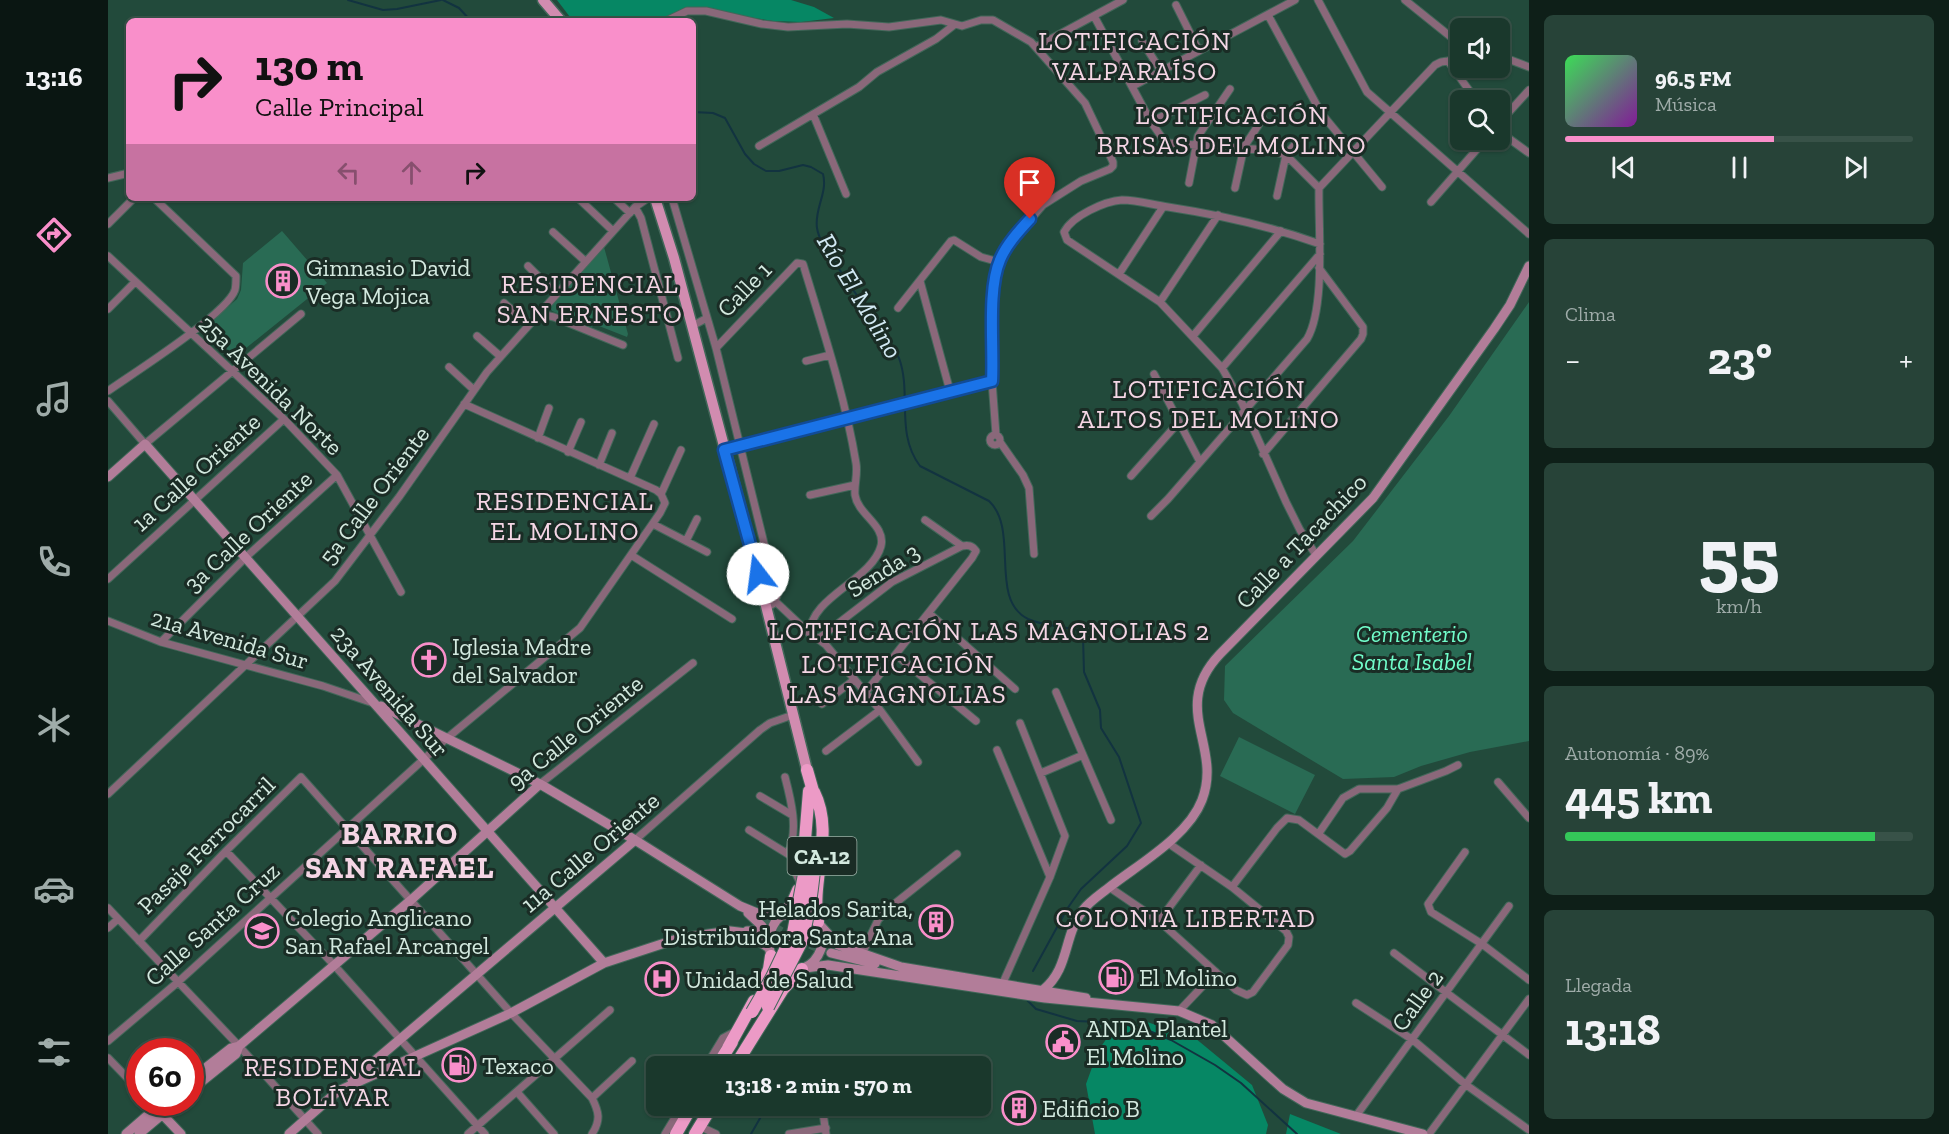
<!DOCTYPE html>
<html lang="es">
<meta charset="utf-8">
<style>
body{margin:0;font-family:"Zilla Slab",serif;background:#274338;color:#f1f3f6;height:100vh;display:flex;flex-direction:column;font-size:22px;white-space:nowrap}
*{box-sizing:border-box;margin:0}
p{font-size:20px;color:#9faca9}
.icon{flex:none;width:33px;height:33px;fill:none;stroke:currentColor;stroke-width:2;stroke-linecap:round;stroke-linejoin:round}
.map{position:relative;flex:1;overflow:hidden}
.side{display:flex;flex-direction:column;gap:15px;padding:15px;background:#0e1f18;width:420px}
.side>*{flex:none}
.banner{position:absolute;left:18px;top:18px;width:570px;height:183px;border-radius:9px;box-shadow:0 2px 4px #0004,0 0 0 2px #385248;background:#f98fca;color:#111;overflow:hidden}
.controls{position:absolute;left:1342px;top:18px;display:grid;gap:12px}
.controls a{display:grid;place-items:center;width:60px;height:60px;border-radius:9px;background:#1a382c;box-shadow:0 2px 4px #0004,0 0 0 2px #385248;font-size:30px}
.speed{position:absolute;left:18px;top:1038px;display:flex;gap:12px;font-size:30px;font-weight:700;text-align:center}
.speed>*{display:grid;place-content:center;width:78px;height:78px;border-radius:50%;background:#1a382c;box-shadow:0 2px 4px #0004,0 0 0 2px #385248;line-height:1}
.speed .limit{border:9px solid #d22;background:#fff;color:#111}
.pin{position:absolute;display:grid;place-items:center;width:51px;height:51px;color:#fff;margin:-62px -26px;border-radius:50% 50% 50% 0;rotate:-45deg;box-shadow:0 0 6px #0007}
.pin .icon{rotate:45deg}
.me{position:absolute;width:66px;margin:-33px;rotate:345deg;stroke-linejoin:round;filter:drop-shadow(0 0 4px #0008)}
.turn{display:flex;align-items:center;gap:21px;height:126px;padding:0 30px;font-size:27px}
.turn .icon{width:78px;height:78px;stroke-width:2.5}
.turn b{display:block;font-size:42px;line-height:51px}
.lanes{display:flex;align-items:center;height:57px;padding:0 30px;background:#0003;justify-content:center;gap:30px;direction:ltr}
.lanes .off{opacity:.35}
.big{font-size:45px;font-weight:800;line-height:1.1}
.side .tile{flex:1;display:flex;flex-direction:column;justify-content:center;gap:9px;min-width:0;padding:0 21px;border-radius:9px;background:#274338}
.side .dial{align-items:center;gap:0}
.dial b{font-size:78px;line-height:1}
.song{display:flex;align-items:center;gap:18px}
.cover{width:72px;height:72px;border-radius:9px;background:linear-gradient(135deg,hsl(130 70% 55%),hsl(290 70% 35%))}
.played{height:6px;border-radius:3px;background:linear-gradient(90deg,#f98fca 60%,#385248 60%)}
.keys{display:flex;justify-content:space-around;direction:ltr}
.heat{display:flex;justify-content:space-between;align-items:center;font-size:33px;direction:ltr}
.charge{height:9px;border-radius:4px;background:linear-gradient(90deg,#34c759 89%,#385248 0)}
.trip{position:absolute;left:538px;top:1056px;width:345px;height:60px;border-radius:9px;background:#1a382c;box-shadow:0 2px 4px #0004,0 0 0 2px #385248;font-weight:800;line-height:60px;text-align:center}
main{display:flex;flex:1;min-height:0}
.tabs{display:flex;flex-direction:column;width:108px;justify-content:space-around;align-items:center;background:#0a1612;color:#9faca9}
.tabs .icon{width:42px;height:42px}
.tabs .current{color:#f98fca}
.tabs b{font-size:27px;color:#f1f3f6}
.map>svg:first-child{display:block}
.green{fill:#296b54}
.forest{fill:#068764}
.lines{fill:none;stroke-linecap:round;stroke-linejoin:round}
.stream{stroke:#123340;stroke-width:2}
.secondary-tunnel{stroke:#3d6254;stroke-width:9;stroke-dasharray:9 4.5;stroke-linecap:butt}
.street-casing{stroke:#426759;stroke-width:9}
.secondary-casing{stroke:#426759;stroke-width:11}
.primary-casing{stroke:#426759;stroke-width:13}
.highway-casing{stroke:#426759;stroke-width:14}
.street{stroke:#8a687a;stroke-width:7}
.secondary{stroke:#b27d99;stroke-width:9}
.primary{stroke:#d18cb0;stroke-width:10}
.highway{stroke:#ec9ac6;stroke-width:12}
.highway-bridge-casing{stroke:#426759;stroke-width:14;stroke-linecap:butt}
.highway-bridge{stroke:#ec9ac6;stroke-width:12}
.route-casing{stroke:#114b97;stroke-width:15}
.route{stroke:#1a73e8;stroke-width:10}
.labels{text-anchor:middle;dominant-baseline:central;stroke-width:6;stroke-linejoin:round;paint-order:stroke}
.shield{fill:#1a2c25;stroke:#9cb0a7;stroke-width:1.5}
.shield-label{font-size:22px;font-weight:bold;fill:#d3e9df}
.poi-label{font-size:24px;fill:#d3e9df;stroke:#1a2c25;text-anchor:start}
.street-label{font-size:24px;fill:#d3e9df;stroke:#1a2c25}
.park-label{font-size:24px;font-style:italic;fill:#71fdca;stroke:#1a2c25}
.neighbourhood-label{font-size:26px;letter-spacing:1.5px;fill:#f5d6e5;stroke:#1a2c25}
.water-label{font-size:26px;font-style:italic;fill:#d2e9f3;stroke:#1a2c25}
.district-label{font-size:30px;font-weight:bold;letter-spacing:1.5px;fill:#f5d6e5;stroke:#1a2c25}
</style>
<main>
<nav class="tabs">
<b>13:16</b>
<svg class="icon current" aria-label="directions" viewBox="0 0 24 24"><path d="M12 3l9 9-9 9-9-9zM9 14v-3h6M13 9l2 2-2 2"/></svg>
<svg class="icon" aria-label="music" viewBox="0 0 24 24"><path d="M9 18V5l10-2v13"/><circle cx="6" cy="18" r="3"/><circle cx="16" cy="16" r="3"/></svg>
<svg class="icon" aria-label="phone" viewBox="0 0 24 24"><path d="M5 4h4l2 5-3 2q2 4 5 5l2-3 5 2v4C11 20 4 13 5 4z"/></svg>
<svg class="icon" aria-label="climate" viewBox="0 0 24 24"><path d="M12 3v18M4 7l16 10M4 17L20 7"/></svg>
<svg class="icon" aria-label="car" viewBox="0 0 24 24"><path d="M5 17H2v-5l4-1 3-4h7l3 4 3 1v5h-3M9 17h6M6 11h13"/><circle cx="7" cy="17" r="2"/><circle cx="17" cy="17" r="2"/></svg>
<svg class="icon" aria-label="filters" viewBox="0 0 24 24"><path d="M4 7h16M4 17h16"/><circle cx="9" cy="7" r="2"/><circle cx="15" cy="17" r="2"/></svg>
</nav>
<div class="map">
<svg width="1421" height="1134" viewBox="0 0 1421 1134">
<rect width="100%" height="100%" fill="#224a3b"/>
<path class="green" d="M174,231L219,283L122,361L94,330L129,299L133,290L135,263Z
M496,247L520,334L519,337L486,324L484,327L444,311L442,307Z
M1421,302V741L1362,752L1313,766L1286,777L1235,779L1125,713L1116,700L1117,666L1245,541L1341,416Z
M1131,737L1207,775L1187,814L1112,776Z"/>
<path class="forest" d="M449,0H683L706,7L726,18L693,22L665,21L586,8L574,9L555,21H465Z
M1039,1022L1087,1038L1144,1085L1160,1125L1158,1134H987L978,1084L990,1051L1006,1028Z
M1182,1114L1233,1134H1178Z"/>
<g class="lines">
<path class="stream" d="M240,0L275,10L289,9L333,0
M335,0L351,8L363,21
M585,112L605,113L617,118L637,154L646,164L658,171H671L695,165L703,167L715,174C720,193 706,209 709,228C711,242 724,258 731,269C751,299 772,328 791,358C804,393 787,433 812,466L881,501C912,530 880,599 920,619C935,626 954,626 970,630L975,637L976,672L992,710L993,728L1011,757L1033,823L1019,846L973,889L959,909L925,971
M918,999L928,1009L969,1021L1012,1023L1039,1030L1063,1040L1107,1065L1133,1083L1189,1134
M643,1134L659,1106"/>
<path class="secondary-tunnel" d="M654,920L679,935L718,951"/>
<defs>
<path id="street" d="M1210,0L1259,92L1421,234
M1297,0L1343,37L1353,41
M1068,5L1091,51
M1160,15L1213,113L1274,187
M986,16L1043,122L1055,139L1061,143L1089,145L1160,150L1178,155L1211,188
M558,21L579,11H598L654,24L680,27L739,24L781,27L833,20L854,26L873,20H885L923,42L977,103L1005,162V166L1002,169L973,181L935,205L903,242L891,262L886,288L884,381L888,435
M1034,41L1053,71
M928,47L1015,0
M1392,56L1421,67
M1340,61L1368,100
M1025,86L1187,0
M705,114L738,194
M1043,122L1097,95
M1392,122L1421,90
M1392,132L1421,153
M651,146L751,87L769,72L828,39L846,25
M0,178L21,173
M1081,183L1090,136L1122,89
M1127,188L1136,147L1155,118
M1169,196L1178,155L1188,143
M470,198L505,231
M506,198L522,213
M564,198L608,348L669,596L665,604L658,608
M1323,202L1377,140
M527,207L533,218L570,358
M0,224L26,198
M445,232L477,261
M0,256L176,419L229,475L293,592
M420,266L448,294
M1011,274L1055,207
M812,281L842,391
M1052,302L1110,215
M396,303L421,325
M790,308L843,241L846,240L873,257L891,262
M0,309L27,282
M432,314L446,317L515,345
M584,326L599,318
M369,336L392,356
M1085,336L1173,231
M608,348L689,263L695,264C715,330 737,396 748,463C750,474 746,485 747,495C750,515 778,525 773,546C764,580 702,597 702,633L718,645L772,710L810,762
M698,361L722,355
M341,367L366,390
M1114,368L1212,254
M1046,374L1092,462
M0,391C24,374 119,314 127,290C128,286 128,281 128,276L46,198
M0,401L37,444L193,314
M882 440a5 5 0 1 1 10 0a5 5 0 1 1-10 0Z
M430,438L441,408
M892,442L915,475L921,488L926,554
M616,450L884,381
M460,452L473,422
M1155,454L1253,339L1255,334V327L1211,268
M491,465L504,433
M1023,476L1071,422
M522,478L546,424
M553,494L573,450
M702,495L747,485
M1043,516L1060,499L1199,339C1218,307 1210,226 1211,188L1327,65L1333,62L1353,59
M817,520L854,546
M545,524L599,552
M578,541L589,519
M523,555L624,619
M1208,555L1192,530L1178,502L1134,403L1114,368L1052,302L959,240L956,232C964,216 997,201 1014,200C1030,200 1045,205 1060,207C1112,215 1162,226 1212,244
M0,579L176,419
M667,601L702,634
M821,613L907,689
M0,621L53,642L215,686L265,703
M710,639L784,582L854,546C860,545 864,545 868,551L864,558L757,693
M53,642L138,557L229,475
M788,655L868,721
M714,704L746,680
M889,750L942,877
M718,751L772,710
M975,755L1003,820
M933,773L975,755L948,692
M677,777C683,800 691,831 680,853
M1390,782L1421,818
M432,784L585,663
M0,794L227,581L291,497L379,372L527,207L540,198
M652,796L684,815
M641,830L683,856L686,870L692,882
M1211,833L1235,798L1251,789H1290L1338,771L1350,765
M527,840L652,730L662,723L679,717
M118,851L226,965L377,1134
M1357,852L1320,904L1323,912L1374,944L1421,980
M1001,887L1051,921L1128,990L1139,995L1145,992L1180,945L1181,937L1178,931L1124,887L1060,843
M1124,887L1169,828L1179,818L1191,820L1237,854L1242,851L1279,808L1290,789
M0,908L131,1046L210,1134
M1051,921L1093,865
M0,928L10,919
M31,941L118,851L193,777L403,1013L484,1098C491,1112 493,1120 484,1134
M1286,953L1421,1055
M754,954L770,920L780,909L849,854
M894,985L942,877L957,836L912,723
M1248,1003L1305,1040L1357,1084L1421,1130
M1071,1011L1108,972
M0,1041L70,982L338,739L472,628L552,513L557,503L553,494L548,490L356,404
M0,1058L32,1091
M598,1066L615,1038L628,1031
M409,1092L446,1134
M484,1098L524,1061
M714,1106L718,1134
M1248,1116L1401,906
M591,1126L608,1134
M360,1134L502,1010
M557,1134L574,1106
M681,1134L718,1128
M1321,1134L1421,999"/>
<path id="secondary" d="M0,477L37,444L496,963
M273,706L432,784L527,840L632,906L649,913L673,916
M686,910C706,910 720,930 713,949C698,989 645,964 665,926C669,917 676,912 686,910Z
M711,924L730,945L793,967L978,998
M639,931H650L654,926L640,913
M723,953L767,964
M697,968L720,965L733,967L937,998L1071,1011L1104,1025L1175,1089L1198,1103L1315,1134
M935,990C962,968 955,936 975,910C981,902 990,896 999,889C1029,865 1080,837 1094,800C1115,746 1061,708 1112,654L1265,498L1386,329L1402,305L1421,266
M82,1080L123,1048L131,1046
M244,1080L527,840
M82,1091L128,1054L131,1046L303,900L432,784
M52,1112L73,1134
M18,1134L55,1102
M31,1134L69,1102
M181,1134L230,1091L403,1013L496,963L572,938L622,931L638,933L661,948"/>
<path id="primary" d="M435,0L453,21
M547,198L566,258L650,574L699,770"/>
<path id="highway" d="M699,770L707,798
M706,792C727,834 702,879 710,922
M695,864L701,791
M675,914L684,904L690,890
M654,986L661,969L663,956
M620,1048L646,1001
M609,1066L624,1042
M627,1066L675,989L694,969
M568,1134L584,1106
M587,1134L604,1106"/>
</defs>
<use href="#street" class="street-casing"/>
<use href="#secondary" class="secondary-casing"/>
<use href="#primary" class="primary-casing"/>
<use href="#highway" class="highway-casing"/>
<use href="#street" class="street"/>
<use href="#secondary" class="secondary"/>
<use href="#primary" class="primary"/>
<use href="#highway" class="highway"/>
<defs>
<path id="highway-bridge" d="M660,1007L693,943C702,913 705,882 708,852
M644,1012L664,977L685,933L700,853"/>
</defs>
<use href="#highway-bridge" class="highway-bridge-casing"/>
<use href="#highway-bridge" class="highway-bridge"/>
</g>
<g class="lines">
<defs>
<path id="route" d="M650,574L616,450L884,381C886,347 879,290 892,260C898,245 911,231 922,219"/>
</defs>
<use href="#route" class="route-casing"/>
<use href="#route" class="route"/>
</g>
<defs>
<symbol id="building-ring" viewBox="-11 -11 22 22"><circle r="9.5" fill="#1a2c25" stroke="#f98fca" stroke-width="1.5"/><path d="M-4-6H4V6H1V3H-1V6H-4ZM-2.5-4.3h1.7v1.8h-1.7ZM.8-4.3h1.7v1.8H.8ZM-2.5-1h1.7V.8h-1.7ZM.8-1h1.7V.8H.8Z" fill="#f98fca"/></symbol>
<symbol id="church-ring" viewBox="-11 -11 22 22"><circle r="9.5" fill="#1a2c25" stroke="#f98fca" stroke-width="1.5"/><path d="M-1.2-6h2.4v3.5h3.3v2.4h-3.3V6h-2.4V-.1h-3.3v-2.4h3.3Z" fill="#f98fca"/></symbol>
<symbol id="school-ring" viewBox="-11 -11 22 22"><circle r="9.5" fill="#1a2c25" stroke="#f98fca" stroke-width="1.5"/><path d="M0-5L7-2L0 1L-7-2ZM-4 1L0 2.5L4 1V4Q0 6-4 4Z" fill="#f98fca"/></symbol>
<symbol id="fuel-ring" viewBox="-11 -11 22 22"><circle r="9.5" fill="#1a2c25" stroke="#f98fca" stroke-width="1.5"/><path d="M-5.5-6h7V0h2V4h1.3V-2.5L3-4.5l.8-.8L6-3V5H2.5V1h-1V6h-7ZM-4.2-4.7v3.2H.2V-4.7Z" fill="#f98fca"/></symbol>
<symbol id="hospital-ring" viewBox="-11 -11 22 22"><circle r="9.5" fill="#1a2c25" stroke="#f98fca" stroke-width="1.5"/><path d="M-5-5h3v3.5h4V-5h3V5h-3V1.5h-4V5h-3Z" fill="#f98fca"/></symbol>
<symbol id="civic-ring" viewBox="-11 -11 22 22"><circle r="9.5" fill="#1a2c25" stroke="#f98fca" stroke-width="1.5"/><path d="M-.6-6.5H3V-4.5H.6V-3L4-1V1h2V6H-6V1h2V-1L-.6-3ZM-1.2 2.5V6h2.4V2.5Z" fill="#f98fca"/></symbol>
</defs>
<g fill-rule="evenodd">
<use href="#building-ring" x="156" y="262" width="38" height="38"/>
<use href="#church-ring" x="302" y="641" width="38" height="38"/>
<use href="#building-ring" x="809" y="903" width="38" height="38"/>
<use href="#school-ring" x="135" y="912" width="38" height="38"/>
<use href="#fuel-ring" x="989" y="958" width="38" height="38"/>
<use href="#hospital-ring" x="535" y="960" width="38" height="38"/>
<use href="#civic-ring" x="936" y="1023" width="38" height="38"/>
<use href="#fuel-ring" x="332" y="1046" width="38" height="38"/>
<use href="#building-ring" x="892" y="1089" width="38" height="38"/>
</g>
<g class="labels">
<rect class="shield" x="679.5" y="837" width="69" height="38" rx="4.5"/>
<g class="shield-label">
<text x="714" y="856">CA-12</text>
</g>
<g class="poi-label">
<text x="198" y="267">Gimnasio David<tspan x="198" dy="28">Vega Mojica</tspan></text>
<text x="344" y="646">Iglesia Madre<tspan x="344" dy="28">del Salvador</tspan></text>
<text x="805" y="908" text-anchor="end">Helados Sarita,<tspan x="805" dy="28">Distribuidora Santa Ana</tspan></text>
<text x="177" y="917">Colegio Anglicano<tspan x="177" dy="28">San Rafael Arcangel</tspan></text>
<text x="1031" y="977">El Molino</text>
<text x="577" y="979">Unidad de Salud</text>
<text x="978" y="1028">ANDA Plantel<tspan x="978" dy="28">El Molino</tspan></text>
<text x="374" y="1065">Texaco</text>
<text x="934" y="1108">Edificio B</text>
</g>
<g class="street-label">
<text transform="translate(636 289) rotate(-46)">Calle 1</text>
<text transform="translate(163 385) rotate(44)">25a Avenida Norte</text>
<text transform="translate(88 472) rotate(-42)">1a Calle Oriente</text>
<text transform="translate(266 495) rotate(-53)">5a Calle Oriente</text>
<text transform="translate(140 531) rotate(-43)">3a Calle Oriente</text>
<text transform="translate(1193 541) rotate(-46)">Calle a Tacachico</text>
<text transform="translate(775 570) rotate(-32)">Senda 3</text>
<text transform="translate(122 639) rotate(16)">21a Avenida Sur</text>
<text transform="translate(282 691) rotate(49)">23a Avenida Sur</text>
<text transform="translate(467 732) rotate(-39)">9a Calle Oriente</text>
<text transform="translate(98 845) rotate(-45)">Pasaje Ferrocarril</text>
<text transform="translate(482 852) rotate(-40)">11a Calle Oriente</text>
<text transform="translate(104 924) rotate(-42)">Calle Santa Cruz</text>
<text transform="translate(1309 1000) rotate(-54)">Calle 2</text>
</g>
<g class="park-label">
<text x="1304" y="633">Cementerio<tspan x="1304" dy="28">Santa Isabel</tspan></text>
</g>
<g class="neighbourhood-label">
<text x="1027" y="41">LOTIFICACIÓN<tspan x="1027" dy="30">VALPARAÍSO</tspan></text>
<text x="1124" y="115">LOTIFICACIÓN<tspan x="1124" dy="30">BRISAS DEL MOLINO</tspan></text>
<text x="482" y="284">RESIDENCIAL<tspan x="482" dy="30">SAN ERNESTO</tspan></text>
<text x="1101" y="389">LOTIFICACIÓN<tspan x="1101" dy="30">ALTOS DEL MOLINO</tspan></text>
<text x="457" y="501">RESIDENCIAL<tspan x="457" dy="30">EL MOLINO</tspan></text>
<text x="882" y="631">LOTIFICACIÓN LAS MAGNOLIAS 2</text>
<text x="790" y="664">LOTIFICACIÓN<tspan x="790" dy="30">LAS MAGNOLIAS</tspan></text>
<text x="1078" y="918">COLONIA LIBERTAD</text>
<text x="225" y="1067">RESIDENCIAL<tspan x="225" dy="30">BOLÍVAR</tspan></text>
</g>
<g class="water-label">
<text transform="translate(752 296) rotate(59)">Río El Molino</text>
</g>
<g class="district-label">
<text x="292" y="834">BARRIO<tspan x="292" dy="34">SAN RAFAEL</tspan></text>
</g>
</g>
</svg>
<div class="controls">
<a><svg class="icon" aria-label="sound" viewBox="0 0 24 24"><path d="M4 9h4l5-4v14l-5-4H4zM17 9q2 3 0 6"/></svg></a>
<a><svg class="icon" aria-label="search" viewBox="0 0 24 24"><circle cx="10" cy="10" r="6"/><path d="M15 15l6 6"/></svg></a>
</div>
<div class="speed"><div class="limit">60</div></div>
<div class="pin" style="left:922px;top:219px;background:#d93025"><svg class="icon" aria-label="arrive" viewBox="0 0 24 24"><path d="M6 21V4h12l-3 4 3 4H6"/></svg></div>
<svg class="me" style="left:650px;top:574px" viewBox="-20 -20 40 40"><circle r="19" fill="#fff"/><path d="M0-13L10 11 0 6-10 11z" fill="#1a73e8"/></svg>
<div class="trip">13:18 · 2 min · 570 m</div>
<div class="banner">
<div class="turn"><svg class="icon" aria-label="right" viewBox="0 0 24 24"><path d="M7 20v-9h11M14 6l5 5-5 5"/></svg><div><b>130 m</b>Calle Principal</div></div>
<div class="lanes"><svg class="icon off" aria-label="left" viewBox="0 0 24 24"><path d="M17 20v-9H6M10 6l-5 5 5 5"/></svg><svg class="icon off" aria-label="ahead" viewBox="0 0 24 24"><path d="M12 20V5M6 11l6-6 6 6"/></svg><svg class="icon" aria-label="right" viewBox="0 0 24 24"><path d="M7 20v-9h11M14 6l5 5-5 5"/></svg></div>
</div>
</div>
<section class="side">
<div class="tile">
<div class="song"><i class="cover"></i><div><b>96.5 FM</b><p>Música</p></div></div>
<div class="played"></div>
<div class="keys"><svg class="icon" aria-label="previous" viewBox="0 0 24 24"><path d="M18 5L8 12l10 7zM5 5v14"/></svg><svg class="icon" aria-label="pause" viewBox="0 0 24 24"><path d="M8 5v14M16 5v14"/></svg><svg class="icon" aria-label="next" viewBox="0 0 24 24"><path d="M6 5l10 7-10 7zM19 5v14"/></svg></div>
</div>
<div class="tile"><p>Clima</p>
<div class="heat"><a>−</a><b class="big">23°</b><a>+</a></div>
</div>
<div class="tile dial"><b>55</b><p>km/h</p></div>
<div class="tile"><p>Autonomía · 89%</p><b class="big">445 km</b><div class="charge"></div></div>
<div class="tile"><p>Llegada</p><b class="big">13:18</b></div>
</section>
</main>
